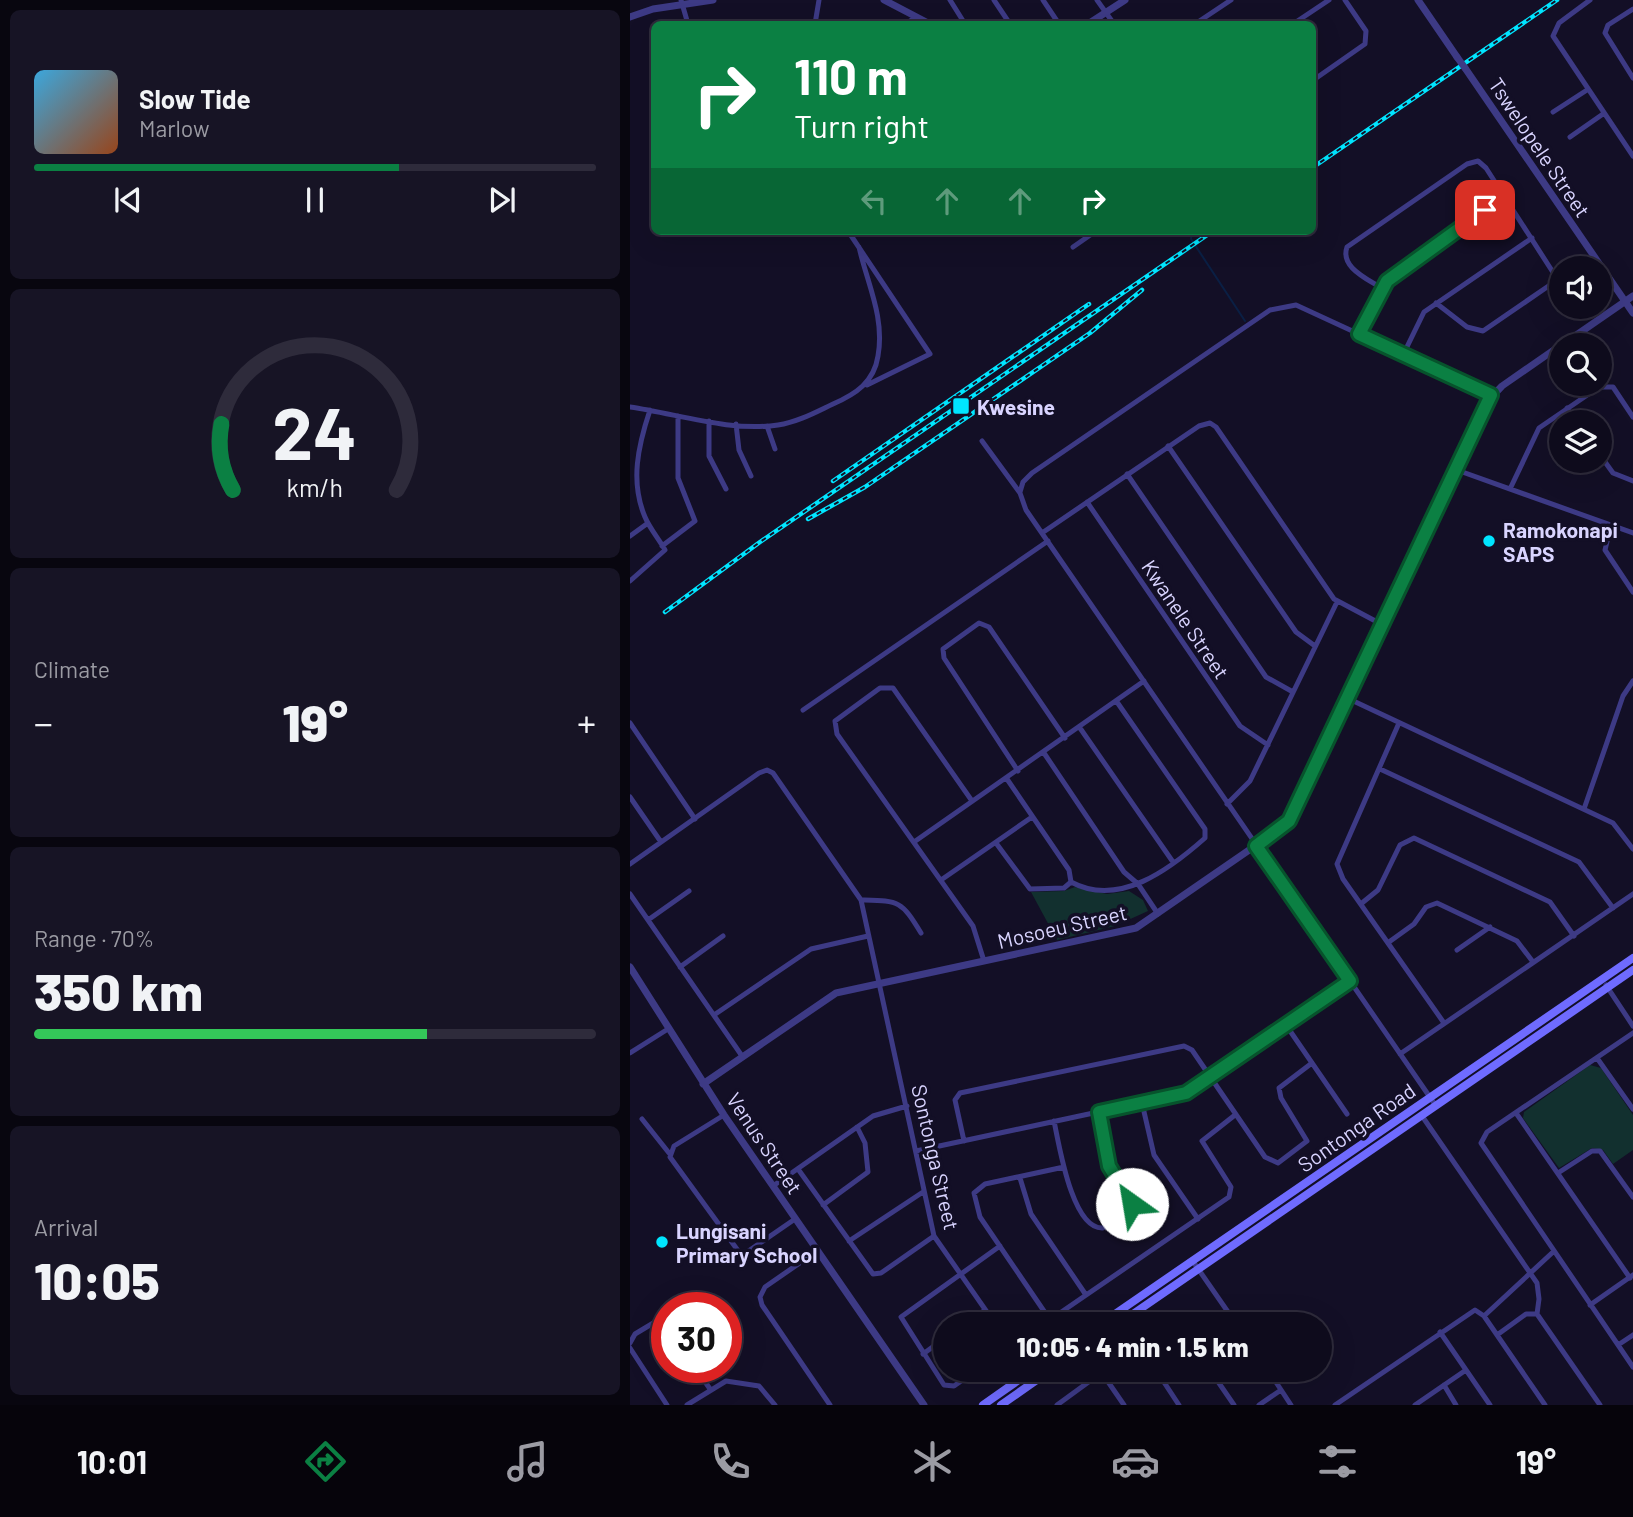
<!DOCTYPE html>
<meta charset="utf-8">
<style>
body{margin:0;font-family:Barlow,sans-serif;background:#171425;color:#f1f3f6;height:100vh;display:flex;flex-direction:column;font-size:26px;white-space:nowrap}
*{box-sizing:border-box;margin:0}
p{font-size:23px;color:#9b9ba3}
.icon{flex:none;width:38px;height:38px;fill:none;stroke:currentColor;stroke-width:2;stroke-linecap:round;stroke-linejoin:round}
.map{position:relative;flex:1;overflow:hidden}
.sheet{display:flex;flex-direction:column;gap:10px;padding:10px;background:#08060f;width:630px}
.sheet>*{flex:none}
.banner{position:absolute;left:21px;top:21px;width:665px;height:214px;border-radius:10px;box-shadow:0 7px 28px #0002,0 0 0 2px #2e2b3b;background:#0b8043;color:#fff;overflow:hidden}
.tools{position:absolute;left:919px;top:256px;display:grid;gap:14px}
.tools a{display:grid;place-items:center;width:63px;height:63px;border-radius:50%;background:#0e0b1c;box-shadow:0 7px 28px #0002,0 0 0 2px #2e2b3b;font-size:35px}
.speed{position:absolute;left:21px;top:1292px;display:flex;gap:14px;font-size:35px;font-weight:700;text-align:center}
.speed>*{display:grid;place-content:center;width:91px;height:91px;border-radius:50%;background:#0e0b1c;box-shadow:0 7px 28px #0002,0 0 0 2px #2e2b3b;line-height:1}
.speed .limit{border:10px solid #d22;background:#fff;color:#111}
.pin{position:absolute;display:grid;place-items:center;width:60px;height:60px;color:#fff;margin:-30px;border-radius:14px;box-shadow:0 4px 10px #0006}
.me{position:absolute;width:77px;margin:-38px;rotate:328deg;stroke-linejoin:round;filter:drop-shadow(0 0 5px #0008)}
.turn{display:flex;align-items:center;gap:24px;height:147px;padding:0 28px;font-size:32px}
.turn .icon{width:91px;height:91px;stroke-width:2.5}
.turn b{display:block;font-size:49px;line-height:60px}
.lanes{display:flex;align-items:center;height:66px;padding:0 28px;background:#0003;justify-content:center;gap:35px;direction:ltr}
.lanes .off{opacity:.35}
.big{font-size:52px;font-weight:800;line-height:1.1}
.sheet .tile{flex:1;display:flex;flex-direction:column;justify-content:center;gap:10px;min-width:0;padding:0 24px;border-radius:10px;background:#171425}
.sheet .dial{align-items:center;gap:0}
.dial svg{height:182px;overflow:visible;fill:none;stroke:#2e2b3b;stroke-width:7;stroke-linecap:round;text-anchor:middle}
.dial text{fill:#f1f3f6;stroke:none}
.song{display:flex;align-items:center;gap:21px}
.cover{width:84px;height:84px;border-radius:10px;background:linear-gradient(135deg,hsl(200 70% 55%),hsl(20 70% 35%))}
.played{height:7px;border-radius:4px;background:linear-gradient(90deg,#0b8043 65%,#2e2b3b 65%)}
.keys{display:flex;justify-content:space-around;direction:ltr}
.heat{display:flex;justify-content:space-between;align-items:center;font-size:38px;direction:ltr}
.charge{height:10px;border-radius:5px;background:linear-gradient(90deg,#34c759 70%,#2e2b3b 0)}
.trip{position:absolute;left:303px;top:1312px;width:399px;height:70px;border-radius:35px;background:#0e0b1c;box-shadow:0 7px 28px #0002,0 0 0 2px #2e2b3b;font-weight:800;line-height:70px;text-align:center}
.tab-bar{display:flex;height:112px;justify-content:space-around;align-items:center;background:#06040b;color:#9b9ba3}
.tab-bar .icon{width:49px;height:49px}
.tab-bar .current{color:#0b8043}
.tab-bar b{font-size:32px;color:#f1f3f6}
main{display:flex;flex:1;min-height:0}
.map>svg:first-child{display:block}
.green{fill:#12302f}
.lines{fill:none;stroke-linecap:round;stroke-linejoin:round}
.stream{stroke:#0a1f44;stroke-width:2}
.minor{stroke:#3d3a85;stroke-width:5}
.tertiary{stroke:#3d3a85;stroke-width:7}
.secondary{stroke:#6f6bff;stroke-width:8}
.rail-casing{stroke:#00e5ff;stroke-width:4.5}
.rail{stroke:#130f26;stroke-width:2;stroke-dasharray:5;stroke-linecap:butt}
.tertiary-bridge{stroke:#3d3a85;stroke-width:7}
.route-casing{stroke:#07532c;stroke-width:18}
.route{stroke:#0b8043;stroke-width:12}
.poi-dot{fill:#00e5ff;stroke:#130f26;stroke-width:2.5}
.labels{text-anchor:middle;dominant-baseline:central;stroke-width:7;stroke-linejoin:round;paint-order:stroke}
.street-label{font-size:21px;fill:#d9d4ff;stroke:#130f26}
.poi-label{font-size:21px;font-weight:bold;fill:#d9d4ff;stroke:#130f26;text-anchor:start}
</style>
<main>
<section class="sheet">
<div class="tile">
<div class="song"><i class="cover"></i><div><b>Slow Tide</b><p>Marlow</p></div></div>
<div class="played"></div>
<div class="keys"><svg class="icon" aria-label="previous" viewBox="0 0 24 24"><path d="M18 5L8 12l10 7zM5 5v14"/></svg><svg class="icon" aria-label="pause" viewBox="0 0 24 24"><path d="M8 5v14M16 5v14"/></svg><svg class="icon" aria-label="next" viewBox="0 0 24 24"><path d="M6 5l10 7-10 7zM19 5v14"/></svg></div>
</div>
<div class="tile dial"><svg viewBox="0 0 100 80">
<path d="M14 69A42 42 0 1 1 86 69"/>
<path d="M14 69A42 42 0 0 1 9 40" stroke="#0b8043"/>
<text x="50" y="56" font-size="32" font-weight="700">24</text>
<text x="50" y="72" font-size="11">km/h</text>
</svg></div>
<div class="tile"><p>Climate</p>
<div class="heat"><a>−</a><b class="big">19°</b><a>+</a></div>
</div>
<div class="tile"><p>Range · 70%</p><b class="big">350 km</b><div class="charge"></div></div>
<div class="tile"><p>Arrival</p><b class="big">10:05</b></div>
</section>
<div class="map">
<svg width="1003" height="1405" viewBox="0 0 1003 1405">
<rect width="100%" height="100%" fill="#130f26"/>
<path class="green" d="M445,887L477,894L499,891L513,900L518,911L485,926L427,940L401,892L434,891Z
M960,1065L971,1068L1003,1115V1150L983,1164L973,1150L962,1148L929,1168L893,1118L894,1112Z"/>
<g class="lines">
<path class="stream" d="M562,231L561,239L615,321"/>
<path class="minor" d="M51,0L58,24
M320,0L335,24
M364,0L380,24
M413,0L429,24
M467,0L484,24
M960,0L929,23L923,36L1003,156
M1003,9L978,25L975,33L1003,78
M185,24L189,0
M275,24L287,17
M565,24L601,0
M663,24L699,0
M682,81L735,44L736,31L715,0
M923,112L957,90
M940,137L973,114
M218,231L300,354L237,385
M443,247L466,231
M751,288C736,278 710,267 717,247L837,164L848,161L856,168L926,277L920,285L853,331L837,327L806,303
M729,334L757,281L874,196
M773,355L794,312L902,238
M0,407C48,414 100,432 148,425C168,422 186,412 203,404C226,394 244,382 248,356C255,317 237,283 229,247
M937,408L946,422
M79,421V456L96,489
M106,424L109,450L121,476
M137,426L145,449
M352,441L390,493L396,510L806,1106
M538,446L666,632L685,646
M970,455L983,473L1003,481
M824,469L1003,533
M497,474L636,677L663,692
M880,489L909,428L969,387H983L1003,417
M390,492L393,482L402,473L640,310L666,305L861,395
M457,502L610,726L638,745
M981,525L975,550L1003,592
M412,533L569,426L580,423L586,427L704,599L751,624
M0,536L18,523
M32,546L65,521L48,478V416
M0,581L35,550C29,539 20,529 15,517C0,482 8,446 20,410
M717,698L983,823L1003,849
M173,710L418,541
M0,723L65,819
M769,723L707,864L713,879L814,1023
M450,728L543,862
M414,753L494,872L508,884L528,914
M750,769L949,862L983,908
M388,771L314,658L313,649L349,623L359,627L435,738
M377,779L439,870L441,882
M0,797L31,842
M342,801L263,688H250L205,721L207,734L343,926L354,961
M597,804L620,781L707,602
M954,809L993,696L1003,681
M284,842L514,681
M366,843L400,889L434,888L441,882C489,908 540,869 575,838V829L487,702
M0,864L129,773L137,770L143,773L231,900L304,1236L366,1325
M311,880L402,817
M0,894L112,1056
M231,900C269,901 271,900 291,933
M732,903L748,890L770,845L784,838L920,902L944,936
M18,920L59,891
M759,942L784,924L796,907L807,903L887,941L903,962
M827,950L860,927
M50,967L93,936
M976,985L1003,1026
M84,1015L181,949L238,936
M656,1025L717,1114
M1003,1033L857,1132L851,1143L1003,1367
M0,1053L38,1029
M770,1054L1003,894
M967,1058L1003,1109
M512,1103L524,1155L568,1219
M886,1113L1000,1278
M94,1115L44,1146L40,1157L109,1252H117L165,1219
M792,1116L907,1283L909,1299L907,1314
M12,1119L39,1153
M424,1121C429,1144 442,1230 473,1228L498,1212L502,1204L479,1166L469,1112
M334,1141L325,1100L330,1093L554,1046L562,1050L635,1157L648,1163L677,1141L651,1098L649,1088L682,1063
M286,1151L552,1094L720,981
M434,1167L355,1184L344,1193L350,1217L418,1317L427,1315L599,1197L601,1187L572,1141L605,1115
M168,1169L243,1274L251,1273L304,1236
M928,1173L962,1151H970L1003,1197
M390,1178L401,1214L456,1295
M143,1186L243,1116L277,1106
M193,1205L238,1172L235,1143L227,1127
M219,1241L293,1192
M187,1251L135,1287L130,1297L132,1305L200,1405
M562,1260L607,1325
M960,1305L1003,1275
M854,1316L923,1252
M334,1325L355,1310
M810,1332L860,1405
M867,1335L896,1314H907L970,1405
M0,1343L5,1334L25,1322L37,1327
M988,1345L1003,1335
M0,1348L37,1405
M293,1354L315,1338
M65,1367L80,1389
M347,1370L324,1386L314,1385L271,1317L370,1246
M526,1370L549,1405
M580,1370L604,1405
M638,1370L661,1405
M472,1373L494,1405
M814,1385L826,1405
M57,1405L96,1381L129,1386L145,1405
M427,1405L475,1370
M629,1405L651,1390
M705,1405L845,1310L854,1316L915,1405
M785,1405L836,1370"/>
<path class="tertiary" d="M254,0L300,24
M788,0L827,57
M0,17L23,9L83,0
M458,24L495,0
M835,68L1003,313
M932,345L1003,296
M0,967L94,1115L294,1405
M73,1084L206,993L506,928L654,826L855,404L872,386L931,345"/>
<path class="secondary" d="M469,1325L1003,958
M487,1325L1003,970
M353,1405L403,1370
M371,1405L421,1370"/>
<defs>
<path id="rail" d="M682,168L927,0
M203,481L459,304
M178,519L235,487L460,333L512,290
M35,612L130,542L583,231"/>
</defs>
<use href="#rail" class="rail-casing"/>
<use href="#rail" class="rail"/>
<path class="tertiary-bridge" d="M827,57L835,68"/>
</g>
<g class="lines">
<defs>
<path id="route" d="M502,1204L479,1166L469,1112L556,1093L720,981L626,846L659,821L861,395L729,334L757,281L855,210"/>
</defs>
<use href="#route" class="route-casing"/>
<use href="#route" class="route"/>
</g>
<g class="poi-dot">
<rect x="322" y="397" width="18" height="18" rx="3.5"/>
<circle cx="859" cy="541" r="7"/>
<circle cx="32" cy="1242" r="7"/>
</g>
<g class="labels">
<g class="street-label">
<text transform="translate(910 147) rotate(56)">Tswelopele Street</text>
<text transform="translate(556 619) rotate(56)">Kwanele Street</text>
<text transform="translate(432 926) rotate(-13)">Mosoeu Street</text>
<text transform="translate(726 1127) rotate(-35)">Sontonga Road</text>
<text transform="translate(135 1143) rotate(56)">Venus Street</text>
<text transform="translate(306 1157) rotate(77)">Sontonga Street</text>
</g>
<g class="poi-label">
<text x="347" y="406">Kwesine</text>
<text x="873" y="529">Ramokonapi<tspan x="873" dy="24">SAPS</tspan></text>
<text x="46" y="1230">Lungisani<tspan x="46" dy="24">Primary School</tspan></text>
</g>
</g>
</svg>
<div class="tools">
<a><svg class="icon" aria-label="sound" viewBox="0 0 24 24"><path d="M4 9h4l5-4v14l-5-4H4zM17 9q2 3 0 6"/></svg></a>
<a><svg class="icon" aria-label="search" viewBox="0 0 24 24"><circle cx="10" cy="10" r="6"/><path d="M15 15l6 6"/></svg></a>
<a><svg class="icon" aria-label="layers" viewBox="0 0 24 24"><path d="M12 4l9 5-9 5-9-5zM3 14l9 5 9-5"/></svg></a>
</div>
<div class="speed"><div class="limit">30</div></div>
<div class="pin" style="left:855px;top:210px;background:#d93025"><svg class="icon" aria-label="arrive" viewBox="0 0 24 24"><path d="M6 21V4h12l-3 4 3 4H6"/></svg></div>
<svg class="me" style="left:502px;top:1204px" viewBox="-20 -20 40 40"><circle r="19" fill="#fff"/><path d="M0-13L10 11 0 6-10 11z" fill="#0b8043"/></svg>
<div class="trip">10:05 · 4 min · 1.5 km</div>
<div class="banner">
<div class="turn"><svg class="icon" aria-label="right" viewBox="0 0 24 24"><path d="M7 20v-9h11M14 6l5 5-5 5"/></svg><div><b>110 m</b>Turn right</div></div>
<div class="lanes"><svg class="icon off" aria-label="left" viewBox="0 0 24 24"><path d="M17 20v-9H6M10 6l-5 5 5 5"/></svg><svg class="icon off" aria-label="ahead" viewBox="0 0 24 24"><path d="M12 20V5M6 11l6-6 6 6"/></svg><svg class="icon off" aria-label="ahead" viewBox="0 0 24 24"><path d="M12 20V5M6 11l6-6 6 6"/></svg><svg class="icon" aria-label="right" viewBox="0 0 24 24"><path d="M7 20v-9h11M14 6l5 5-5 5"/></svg></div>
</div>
</div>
</main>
<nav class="tab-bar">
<b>10:01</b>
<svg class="icon current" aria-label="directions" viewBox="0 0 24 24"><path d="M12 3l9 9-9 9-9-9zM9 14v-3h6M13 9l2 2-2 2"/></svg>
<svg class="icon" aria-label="music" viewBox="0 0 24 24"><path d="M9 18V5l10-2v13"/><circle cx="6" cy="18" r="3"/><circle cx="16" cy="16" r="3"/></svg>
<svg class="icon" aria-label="phone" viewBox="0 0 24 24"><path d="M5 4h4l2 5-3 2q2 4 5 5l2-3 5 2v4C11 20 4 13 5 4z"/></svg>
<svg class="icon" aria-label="climate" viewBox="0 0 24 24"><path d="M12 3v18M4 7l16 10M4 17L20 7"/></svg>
<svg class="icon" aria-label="car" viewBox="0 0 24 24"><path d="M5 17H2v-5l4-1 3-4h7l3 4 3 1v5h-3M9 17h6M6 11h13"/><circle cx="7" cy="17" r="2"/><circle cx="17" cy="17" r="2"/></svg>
<svg class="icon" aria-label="filters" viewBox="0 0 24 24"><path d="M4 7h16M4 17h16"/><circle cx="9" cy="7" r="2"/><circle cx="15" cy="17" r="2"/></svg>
<b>19°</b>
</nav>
